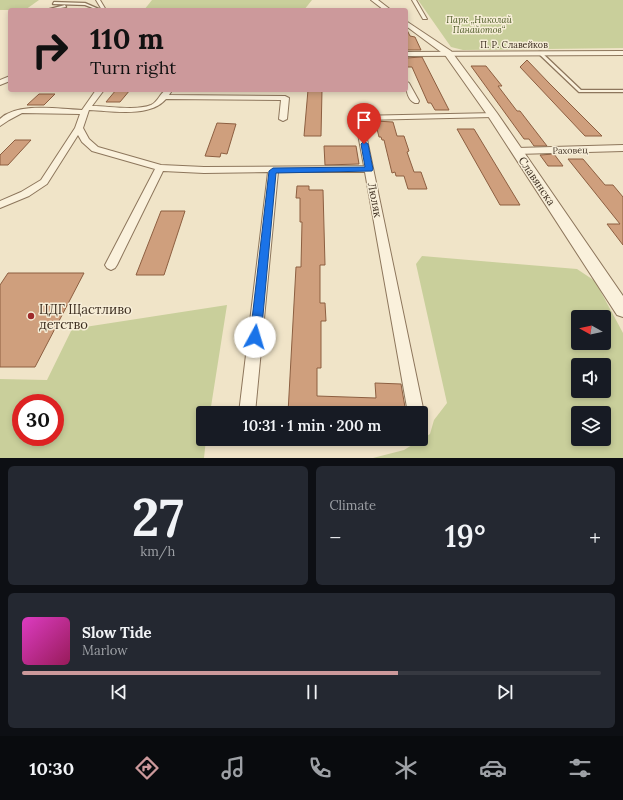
<!DOCTYPE html>
<meta charset="utf-8">
<style>
body{margin:0;font-family:Lora,serif;background:#242831;color:#f1f3f6;height:100vh;display:flex;flex-direction:column;font-size:15px;white-space:nowrap}
*{box-sizing:border-box;margin:0}
p{font-size:13px;color:#9ea1a6}
.icon{flex:none;width:22px;height:22px;fill:none;stroke:currentColor;stroke-width:2;stroke-linecap:round;stroke-linejoin:round}
.map{position:relative;height:458px;overflow:hidden}
.details{display:flex;flex-direction:column;gap:8px;padding:8px;background:#0d0f14;flex:1}
.details>*{flex:none}
.top-card{position:absolute;left:8px;top:8px;width:400px;height:84px;border-radius:4px;box-shadow:0 2px 6px #0003;background:#cc999b;color:#111;overflow:hidden}
.needle{width:26px;rotate:278deg}
.controls{position:absolute;left:571px;top:310px;display:grid;gap:8px}
.controls a{display:grid;place-items:center;width:40px;height:40px;border-radius:4px;background:#171b24;box-shadow:0 2px 6px #0003;font-size:20px}
.speed{position:absolute;left:12px;top:394px;display:flex;gap:8px;font-size:20px;font-weight:700;text-align:center}
.speed>*{display:grid;place-content:center;width:52px;height:52px;border-radius:50%;background:#171b24;box-shadow:0 2px 6px #0003;line-height:1}
.speed .limit{border:6px solid #d22;background:#fff;color:#111}
.pin{position:absolute;display:grid;place-items:center;width:34px;height:34px;color:#fff;margin:-41px -17px;border-radius:50% 50% 50% 0;rotate:-45deg;box-shadow:0 0 4px #0007}
.pin .icon{rotate:45deg}
.me{position:absolute;width:44px;margin:-22px;rotate:6deg;stroke-linejoin:round;filter:drop-shadow(0 0 3px #0008)}
.turn{display:flex;align-items:center;gap:14px;height:84px;padding:0 16px;font-size:18px}
.turn .icon{width:52px;height:52px;stroke-width:2.5}
.turn b{display:block;font-size:28px;line-height:34px}
.big{font-size:30px;font-weight:600;line-height:1.1}
.details .card{flex:1;display:flex;flex-direction:column;justify-content:center;gap:6px;min-width:0;padding:0 14px;border-radius:6px;background:#242831}
.details .dial{align-items:center;gap:0}
.dial b{font-size:52px;line-height:1}
.song{display:flex;align-items:center;gap:12px}
.cover{width:48px;height:48px;border-radius:6px;background:linear-gradient(135deg,hsl(310 70% 55%),hsl(330 70% 35%))}
.played{height:4px;border-radius:2px;background:linear-gradient(90deg,#cc999b 65%,#363941 65%)}
.keys{display:flex;justify-content:space-around;direction:ltr}
.heat{display:flex;justify-content:space-between;align-items:center;font-size:22px;direction:ltr}
.details .tiles{flex:1;display:grid;gap:8px;grid-template-columns:1fr 1fr}
.card:last-child{grid-column:span 2}
.trip{position:absolute;left:196px;top:406px;width:232px;height:40px;border-radius:4px;background:#171b24;box-shadow:0 2px 6px #0003;font-weight:600;line-height:40px;text-align:center}
.menu{display:flex;height:64px;justify-content:space-around;align-items:center;background:#090b0e;color:#9ea1a6}
.menu .icon{width:28px;height:28px}
.menu .on{color:#cc999b}
.menu b{font-size:18px;color:#f1f3f6}
.map>svg:first-child{display:block}
.green{fill:#c9cf9b;fill-rule:evenodd}
.building{fill:#cf9f7d;stroke:#8d5f41}
.lines{fill:none;stroke-linecap:round;stroke-linejoin:round}
.service-casing{stroke:#8d765c;stroke-width:2.5}
.minor-casing{stroke:#8d765c;stroke-width:2}
.tertiary-casing{stroke:#8d765c;stroke-width:2}
.service{fill:#faf1dc;fill-rule:evenodd}
.minor{fill:#faf1dc;fill-rule:evenodd}
.tertiary{fill:#faf1dc;fill-rule:evenodd}
.route{fill:#1a73e8;stroke:#114b97}
.poi-dot{fill:#9e2a2b;stroke:#f7eed8;stroke-width:1.5}
.labels{text-anchor:middle;dominant-baseline:central;stroke-width:3;stroke-linejoin:round;paint-order:stroke}
.far-park-label{font-size:9px;font-style:italic;fill:#4d5a26;stroke:#f7eed8}
.far-street-label{font-size:9px;fill:#3d2e20;stroke:#f7eed8}
.street-label{font-size:11px;fill:#3d2e20;stroke:#f7eed8}
.near-poi-label{font-size:13px;fill:#3d2e20;stroke:#f7eed8;text-anchor:start}
</style>
<div class="map">
<svg width="623" height="458" viewBox="0 0 623 458">
<rect width="100%" height="100%" fill="#f0e4c8"/>
<path class="green" d="M0,0H39L25,10H0Z
M152,0H312L304,10H144Z
M418,0H623V48L463,50L451,47Z
M422,256L577,269L595,281L623,333V458H373L404,450L430,434L434,420L447,403L416,264ZM578,317H604V343H578ZM578,365H604V391H578ZM578,413H604V439H578Z
M227,305L210,413H203V439H206L204,458H0V379L47,380L72,329ZM21,403H55V437H21Z"/>
<path class="building" d="M406,28L410,36L415,37L421,50H406Z
M422,57L449,110H435L431,103H428L412,67H406V58Z
M527,60L549,83L602,136H585L520,67Z
M471,66H486L502,86H498L517,111H520L547,146H534L529,139H524Z
M116,90H130L120,102H106Z
M308,90H322L321,136H304Z
M39,94H55L44,105H27Z
M375,121L393,122L397,136H404L409,151L407,152L414,172H421L427,189H408L404,176H396L395,172L392,173L384,140H382L381,137H379Z
M217,123L236,124L227,154L221,153L220,157L205,156Z
M457,129H474L520,205H500Z
M15,140H31L8,165H0V155Z
M324,146H356L359,164L325,165Z
M554,154L563,166H548L540,155Z
M568,159H583L605,185H613L623,197V245L607,224H620Z
M297,186H309V190H323L325,265H320V303H325L326,321H321V368H317V396L376,398L375,383L401,384L406,413H288L296,267H301L302,222H300V198H296Z
M161,211H185L164,275H136Z
M8,273H84L35,367H0V285Z"/>
<g class="lines">
<defs>
<path id="service" d="M54,2L85,3L101,10H98L85,5L53,4Z
M65,5L66,7L50,10H46Z
M539,52H541L581,90H623V92H579L539,54Z"/>
<path id="minor" d="M96,0H100L106,10H102Z
M412,0H416L427,19H423Z
M623,51V55L406,56V52Z
M10,76V81L0,85V80Z
M406,81L409,83L419,101L418,103H415C407,100 406,89 406,81Z
M96,90H104L92,106C108,106 136,111 151,105C158,102 160,93 166,90L171,92L169,95L285,96L289,98L287,119L283,121L279,119L281,100L166,99C150,118 111,111 89,110L83,128L89,139L98,147L161,165L204,167L364,166L355,118L356,116L496,113L497,115L493,117L363,120L424,413L422,419L421,413H408L365,172H278L255,413H239L268,172L204,173L163,171L117,265L115,268L111,270L107,268L105,265L155,169L92,151L82,142L78,135L47,184L29,196L0,208V201L21,192L41,180L75,128L80,114L22,113L9,120L0,126V119C17,102 58,109 82,110Z
M623,145V151L517,154L513,151L517,148Z"/>
<path id="tertiary" d="M371,0H378L391,10H384Z
M406,21L451,51L497,113L623,296V317L617,315L488,116L445,55L406,26Z"/>
</defs>
<use href="#service" class="service-casing"/>
<use href="#minor" class="minor-casing"/>
<use href="#tertiary" class="tertiary-casing"/>
<use href="#service" class="service"/>
<use href="#minor" class="minor"/>
<use href="#tertiary" class="tertiary"/>
</g>
<path class="route" d="M364,141L368,144L373,169L372,171L276,173L261,337L259,341L255,343L251,341L250,337L269,171L273,168L365,167L361,144Z"/>
<circle class="poi-dot" cx="31" cy="316" r="4"/>
<g class="labels">
<g class="far-park-label">
<text x="479" y="19">Парк „Николай<tspan x="479" dy="10">Панайотов“</tspan></text>
</g>
<g class="far-street-label">
<text x="514" y="44">П. Р. Славейков</text>
<text transform="translate(570 150) rotate(-1)">Раховец</text>
</g>
<g class="street-label">
<text transform="translate(537 181) rotate(56)">Славянска</text>
<text transform="translate(375 200) rotate(79)">Люляк</text>
</g>
<g class="near-poi-label">
<text x="39" y="309">ЦДГ Щастливо<tspan x="39" dy="15">детство</tspan></text>
</g>
</g>
</svg>
<div class="controls">
<a><svg class="needle" viewBox="-14 -14 28 28"><path d="M0-13l5 13h-10z" fill="#e53935"/><path d="M0 13l5-13h-10z" fill="#9ea1a6"/></svg></a>
<a><svg class="icon" aria-label="sound" viewBox="0 0 24 24"><path d="M4 9h4l5-4v14l-5-4H4zM17 9q2 3 0 6"/></svg></a>
<a><svg class="icon" aria-label="layers" viewBox="0 0 24 24"><path d="M12 4l9 5-9 5-9-5zM3 14l9 5 9-5"/></svg></a>
</div>
<div class="speed"><div class="limit">30</div></div>
<div class="pin" style="left:364px;top:144px;background:#d93025"><svg class="icon" aria-label="arrive" viewBox="0 0 24 24"><path d="M6 21V4h12l-3 4 3 4H6"/></svg></div>
<svg class="me" style="left:255px;top:337px" viewBox="-20 -20 40 40"><circle r="19" fill="#fff"/><path d="M0-13L10 11 0 6-10 11z" fill="#1a73e8"/></svg>
<div class="trip">10:31 · 1 min · 200 m</div>
<div class="top-card">
<div class="turn"><svg class="icon" aria-label="right" viewBox="0 0 24 24"><path d="M7 20v-9h11M14 6l5 5-5 5"/></svg><div><b>110 m</b>Turn right</div></div>
</div>
</div>
<section class="details">
<div class="tiles">
<div class="card dial"><b>27</b><p>km/h</p></div>
<div class="card"><p>Climate</p>
<div class="heat"><a>−</a><b class="big">19°</b><a>+</a></div>
</div>
<div class="card">
<div class="song"><i class="cover"></i><div><b>Slow Tide</b><p>Marlow</p></div></div>
<div class="played"></div>
<div class="keys"><svg class="icon" aria-label="previous" viewBox="0 0 24 24"><path d="M18 5L8 12l10 7zM5 5v14"/></svg><svg class="icon" aria-label="pause" viewBox="0 0 24 24"><path d="M8 5v14M16 5v14"/></svg><svg class="icon" aria-label="next" viewBox="0 0 24 24"><path d="M6 5l10 7-10 7zM19 5v14"/></svg></div>
</div>
</div>
</section>
<nav class="menu">
<b>10:30</b>
<svg class="icon on" aria-label="directions" viewBox="0 0 24 24"><path d="M12 3l9 9-9 9-9-9zM9 14v-3h6M13 9l2 2-2 2"/></svg>
<svg class="icon" aria-label="music" viewBox="0 0 24 24"><path d="M9 18V5l10-2v13"/><circle cx="6" cy="18" r="3"/><circle cx="16" cy="16" r="3"/></svg>
<svg class="icon" aria-label="phone" viewBox="0 0 24 24"><path d="M5 4h4l2 5-3 2q2 4 5 5l2-3 5 2v4C11 20 4 13 5 4z"/></svg>
<svg class="icon" aria-label="climate" viewBox="0 0 24 24"><path d="M12 3v18M4 7l16 10M4 17L20 7"/></svg>
<svg class="icon" aria-label="car" viewBox="0 0 24 24"><path d="M5 17H2v-5l4-1 3-4h7l3 4 3 1v5h-3M9 17h6M6 11h13"/><circle cx="7" cy="17" r="2"/><circle cx="17" cy="17" r="2"/></svg>
<svg class="icon" aria-label="filters" viewBox="0 0 24 24"><path d="M4 7h16M4 17h16"/><circle cx="9" cy="7" r="2"/><circle cx="15" cy="17" r="2"/></svg>
</nav>
